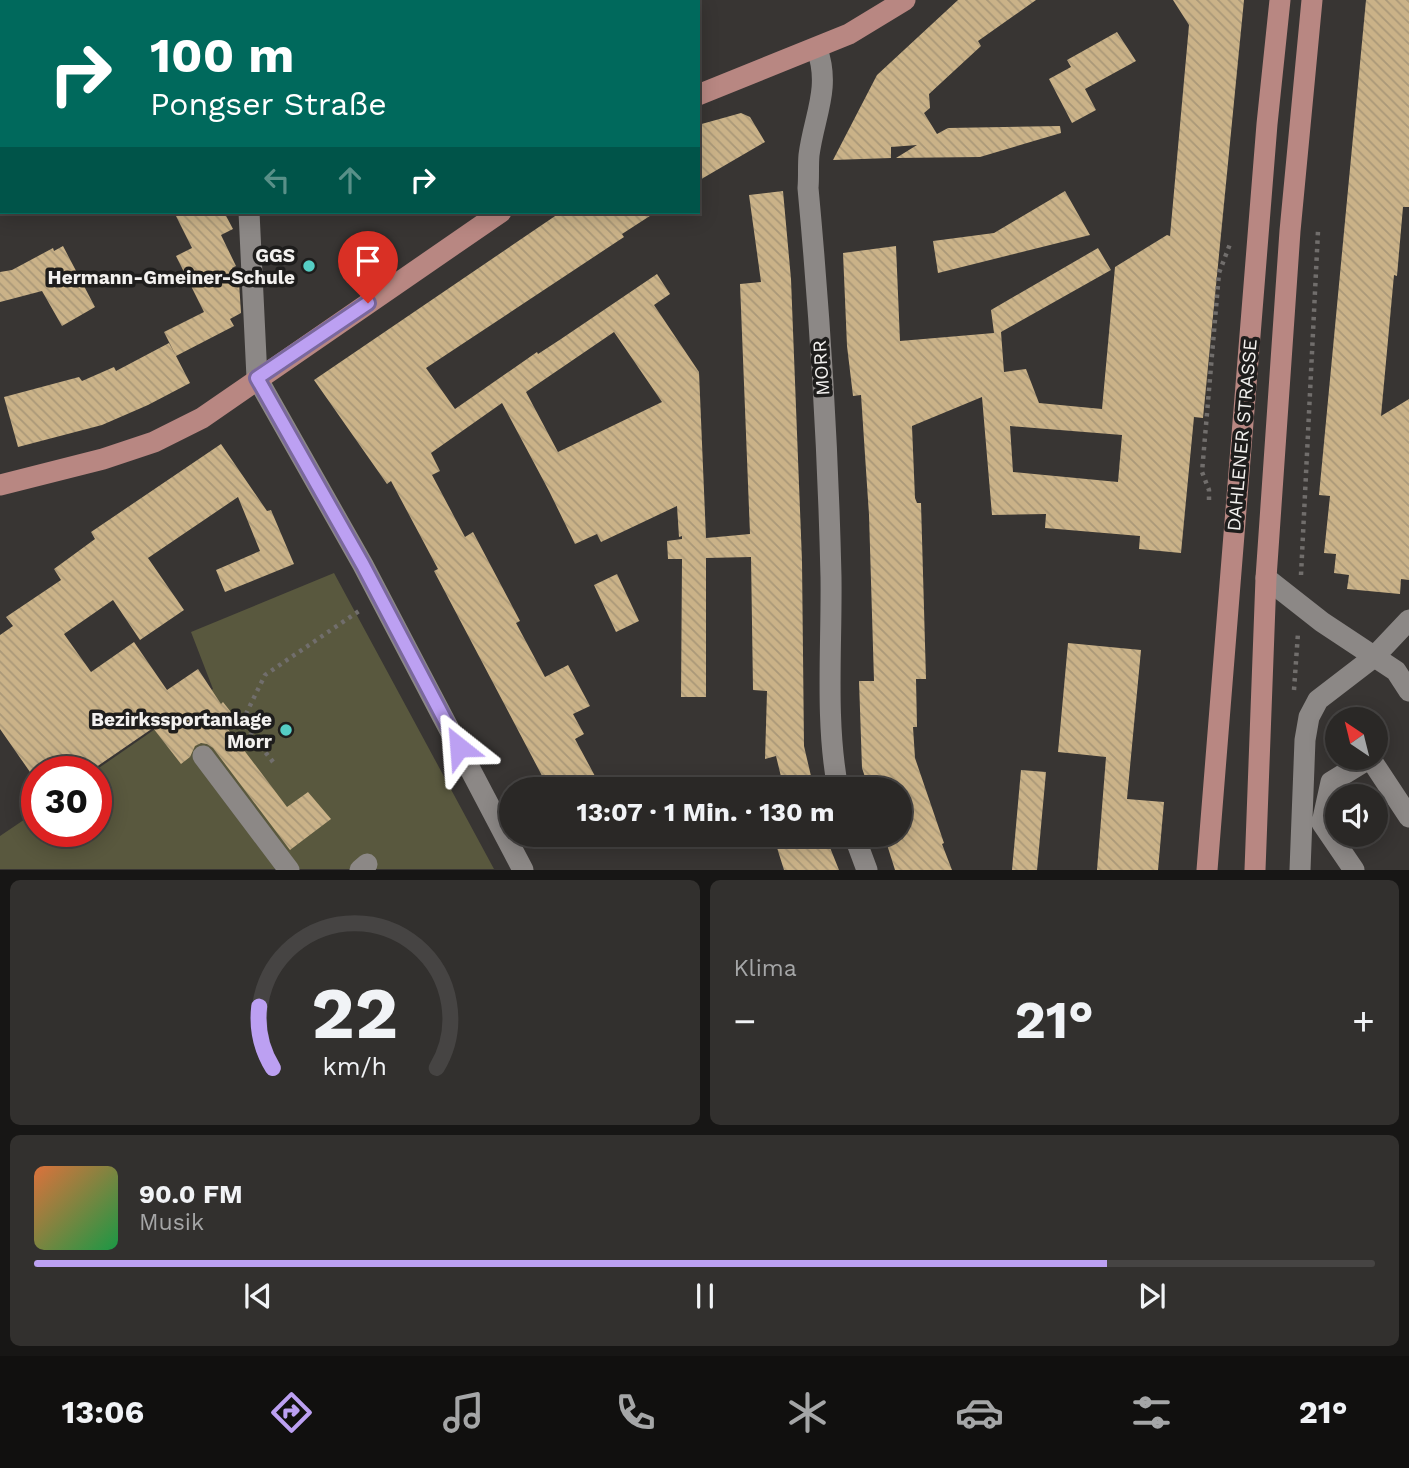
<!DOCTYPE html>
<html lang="de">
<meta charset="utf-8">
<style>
body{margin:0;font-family:"Work Sans",sans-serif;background:#32302e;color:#f1f3f6;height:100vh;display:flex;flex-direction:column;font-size:26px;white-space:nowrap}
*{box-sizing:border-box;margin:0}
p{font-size:23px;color:#a5a6a7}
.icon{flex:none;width:38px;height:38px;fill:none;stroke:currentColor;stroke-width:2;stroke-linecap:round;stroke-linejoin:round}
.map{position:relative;height:870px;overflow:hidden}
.panel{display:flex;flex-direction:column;gap:10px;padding:10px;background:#171615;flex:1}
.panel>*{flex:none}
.hud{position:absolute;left:0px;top:0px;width:700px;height:214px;box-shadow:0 4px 18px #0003,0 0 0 2px #464443;background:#00695c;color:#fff;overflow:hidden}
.needle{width:46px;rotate:325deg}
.buttons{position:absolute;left:1325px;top:707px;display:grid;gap:14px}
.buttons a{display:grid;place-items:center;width:63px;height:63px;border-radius:50%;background:#2a2826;box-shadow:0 4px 18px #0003,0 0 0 2px #464443;font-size:35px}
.speed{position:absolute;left:21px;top:756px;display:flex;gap:14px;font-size:35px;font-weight:700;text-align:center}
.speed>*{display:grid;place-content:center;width:91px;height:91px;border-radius:50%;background:#2a2826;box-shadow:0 4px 18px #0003,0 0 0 2px #464443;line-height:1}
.speed .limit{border:10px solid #d22;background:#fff;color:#111}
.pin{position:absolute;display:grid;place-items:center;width:60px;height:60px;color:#fff;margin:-72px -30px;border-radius:50% 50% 50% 0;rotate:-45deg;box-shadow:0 0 7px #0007}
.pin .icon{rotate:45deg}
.me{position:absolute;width:77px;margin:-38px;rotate:332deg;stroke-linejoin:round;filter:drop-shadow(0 0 5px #0008)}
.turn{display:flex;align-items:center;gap:24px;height:147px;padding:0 35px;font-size:32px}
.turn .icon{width:91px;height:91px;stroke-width:2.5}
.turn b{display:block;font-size:49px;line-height:60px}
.lanes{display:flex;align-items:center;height:66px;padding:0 35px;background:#0003;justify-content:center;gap:35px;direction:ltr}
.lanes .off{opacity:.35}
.big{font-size:52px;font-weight:700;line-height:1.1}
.panel .card{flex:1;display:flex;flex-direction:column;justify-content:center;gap:10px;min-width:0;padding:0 24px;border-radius:10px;background:#32302e}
.panel .dial{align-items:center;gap:0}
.dial svg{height:182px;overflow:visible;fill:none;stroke:#464443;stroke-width:7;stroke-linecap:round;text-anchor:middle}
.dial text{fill:#f1f3f6;stroke:none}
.song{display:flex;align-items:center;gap:21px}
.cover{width:84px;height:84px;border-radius:10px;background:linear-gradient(135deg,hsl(20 70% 55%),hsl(140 70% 35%))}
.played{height:7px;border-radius:4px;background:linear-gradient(90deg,#bca0f2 80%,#464443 80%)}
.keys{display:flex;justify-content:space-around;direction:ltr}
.heat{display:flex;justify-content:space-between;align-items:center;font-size:38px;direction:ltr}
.panel .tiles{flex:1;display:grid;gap:10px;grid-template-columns:1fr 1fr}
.card:last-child{grid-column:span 2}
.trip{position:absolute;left:499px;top:777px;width:413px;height:70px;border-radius:35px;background:#2a2826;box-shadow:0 4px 18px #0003,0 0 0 2px #464443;font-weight:700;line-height:70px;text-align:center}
.tabs{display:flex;height:112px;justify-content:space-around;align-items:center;background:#11100f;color:#a5a6a7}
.tabs .icon{width:49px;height:49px}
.tabs .current{color:#bca0f2}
.tabs b{font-size:32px;color:#f1f3f6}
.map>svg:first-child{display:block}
.garden{fill:#59583e}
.building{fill:url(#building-back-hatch);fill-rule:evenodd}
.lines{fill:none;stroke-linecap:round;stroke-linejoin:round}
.path{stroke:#716e6c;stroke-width:4.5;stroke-dasharray:3.5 5;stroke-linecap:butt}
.minor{stroke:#8c8886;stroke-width:21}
.major{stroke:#b88782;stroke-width:21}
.route-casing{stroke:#7a689d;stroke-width:18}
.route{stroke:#bca0f2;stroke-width:12}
.poi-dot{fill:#55cec4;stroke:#1e1d1c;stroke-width:2.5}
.labels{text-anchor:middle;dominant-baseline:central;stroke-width:7;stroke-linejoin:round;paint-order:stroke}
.poi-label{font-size:19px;font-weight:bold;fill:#f3f1ef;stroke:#1e1d1c;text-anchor:end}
.street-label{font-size:19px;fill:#f3f1ef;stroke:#1e1d1c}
</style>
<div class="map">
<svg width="1409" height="870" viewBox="0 0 1409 870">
<defs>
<pattern id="building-back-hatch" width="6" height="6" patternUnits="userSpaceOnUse" patternTransform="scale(1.75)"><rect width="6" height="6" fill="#cab288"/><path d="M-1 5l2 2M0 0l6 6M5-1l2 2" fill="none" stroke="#aa9878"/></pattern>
</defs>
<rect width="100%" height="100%" fill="#383533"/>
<path class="garden" d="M334,573L494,869H0V836L37,811V831H96V772H93L213,689L191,632Z"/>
<path class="building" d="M958,0H1036L978,41L981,46L929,94L930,108L924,113L937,134L948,128L1060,126L1061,133L980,157L896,158L917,145L891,147V158L833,160L877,75Z
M1173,0H1244L1203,418L1194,417L1181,553L1139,549L1140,536L1045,528L1046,514L992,515L982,397L912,426L915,498L917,503H921L926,679H916L917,727H913L915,758L944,843L942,844L952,870H895L884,835H900V789H869L862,768L859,681H874L869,515L861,395L853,396L847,346L843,253L896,246L900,341L994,333L991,310L1098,248L1111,270L1001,332L1004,372L1026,369L1039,403L1102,409L1115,267L1167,235L1170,236L1189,25ZM1010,426L1122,435L1118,482L1013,472Z
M1366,0H1409V207H1403L1397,276L1394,275L1381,416L1409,399V580L1401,579L1400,594L1347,589L1349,575L1334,573L1336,554L1324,553L1330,496L1319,495Z
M1117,32L1136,61L1085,89L1096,110L1072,123L1049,79L1071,67L1067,60Z
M741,113L750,117L765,142L698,181V125Z
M783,191L791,279L802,561L804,746L814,789H784L776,756L765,759L767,691L753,690L751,557L706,558V697H681L682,559H668L667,541L682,539V536L679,537L677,506L601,542L597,534L575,544L549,491L502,403L431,453L440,471L432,475L465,537L473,532L520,621L516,623L545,677L568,665L590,706L573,714L584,734L575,739L602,789H549L434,571L438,569L391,481L387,484L314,380L561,212H656L622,234L624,237L426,368L455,409L537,352L538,354L561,339L657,274L670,294L654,305L699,372L706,538L750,534L740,284L761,282L749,195ZM614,332L662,402L558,452L526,392Z
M1065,191L1090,235L938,273L933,241L994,233Z
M174,212H224L233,229L221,235L236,266L232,268L239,282L241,313L230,319L234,326L176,356L190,383L148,405L102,425L18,447L4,397L79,377L82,381L114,367L116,371L169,343L176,356L164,332L204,312L176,256L192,248Z
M63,246L95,307L62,326L42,291L0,302V272L12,270L53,248L54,251Z
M221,444L267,511L271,510L294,564L225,592L216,570L260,551L238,497L148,558L184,610L140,640L113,600L64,634L91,672L134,642L167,690L198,669L221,704L223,702L238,721L228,729L287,807L308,792L331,819L290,850L213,748L207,744L201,743L195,746L190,757L181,764L153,728L89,772H30L0,729V635L13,626L6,617L61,580L54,569L95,539L91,532Z
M617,574L639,621L616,632L594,585Z
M1068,643L1141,650L1127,799L1164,802L1158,870H1097L1106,757L1058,752Z
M1021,770L1046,772L1037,870H1012Z
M773,835H825L839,870H784Z"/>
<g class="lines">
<path class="path" d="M1209,500V490L1202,472L1219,273L1230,244
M1301,575L1318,231
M1294,690L1298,633
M273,762L242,722L265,675L359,611"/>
<path class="minor" d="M817,49C831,88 814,116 809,155C808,166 809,177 808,188C820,317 828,447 831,577C832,647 825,720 838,789
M249,212L257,378L363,565L523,870
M1266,578L1322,622L1396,671L1409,691
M203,756L289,870
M854,835L867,870
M360,870L367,864
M1300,870L1305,740L1309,717L1318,700L1374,657L1409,620
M1354,870L1322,823L1331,782L1370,758L1409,817"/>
<path class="major" d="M698,95L849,34L905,0
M0,485L103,459L154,442L202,418L501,212
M1207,870L1267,124L1280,0
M1255,870L1266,578L1290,231L1312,0"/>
</g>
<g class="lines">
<defs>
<path id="route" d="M368,303L257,378L363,565L459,747"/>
</defs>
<use href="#route" class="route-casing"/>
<use href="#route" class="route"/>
</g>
<g class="poi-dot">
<circle cx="309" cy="266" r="7"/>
<circle cx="286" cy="730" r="7"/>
</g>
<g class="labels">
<g class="poi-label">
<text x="295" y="255">GGS<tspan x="295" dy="22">Hermann-Gmeiner-Schule</tspan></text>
<text x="272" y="719">Bezirkssportanlage<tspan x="272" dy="22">Morr</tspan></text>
</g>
<g class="street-label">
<text transform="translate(821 368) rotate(-94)">MORR</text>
<text transform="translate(1242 435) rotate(-85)">DAHLENER STRASSE</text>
</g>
</g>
</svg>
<div class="buttons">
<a><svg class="needle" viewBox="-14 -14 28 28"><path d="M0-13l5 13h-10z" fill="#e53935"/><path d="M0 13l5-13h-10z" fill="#a5a6a7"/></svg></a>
<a><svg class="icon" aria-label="sound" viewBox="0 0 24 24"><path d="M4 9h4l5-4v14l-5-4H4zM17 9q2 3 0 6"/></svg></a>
</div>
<div class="speed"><div class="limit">30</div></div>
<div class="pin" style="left:368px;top:303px;background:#d93025"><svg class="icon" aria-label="arrive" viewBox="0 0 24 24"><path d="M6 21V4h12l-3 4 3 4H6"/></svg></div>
<svg class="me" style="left:459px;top:747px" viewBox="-20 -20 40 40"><path d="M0-17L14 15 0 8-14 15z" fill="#bca0f2" stroke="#fff" stroke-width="4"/></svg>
<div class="trip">13:07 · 1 Min. · 130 m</div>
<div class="hud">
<div class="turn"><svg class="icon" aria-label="right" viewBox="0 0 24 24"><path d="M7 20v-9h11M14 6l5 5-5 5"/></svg><div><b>100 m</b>Pongser Straße</div></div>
<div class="lanes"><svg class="icon off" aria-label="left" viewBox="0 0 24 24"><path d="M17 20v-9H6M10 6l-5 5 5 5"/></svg><svg class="icon off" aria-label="ahead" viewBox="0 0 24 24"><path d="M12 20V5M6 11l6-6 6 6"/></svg><svg class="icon" aria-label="right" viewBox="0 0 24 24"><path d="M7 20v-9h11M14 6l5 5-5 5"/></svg></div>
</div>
</div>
<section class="panel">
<div class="tiles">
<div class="card dial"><svg viewBox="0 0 100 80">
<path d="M14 69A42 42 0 1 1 86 69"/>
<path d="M14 69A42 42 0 0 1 8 42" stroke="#bca0f2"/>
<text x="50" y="56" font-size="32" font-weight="700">22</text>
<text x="50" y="72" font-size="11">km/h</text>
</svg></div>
<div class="card"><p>Klima</p>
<div class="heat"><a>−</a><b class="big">21°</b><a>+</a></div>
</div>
<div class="card">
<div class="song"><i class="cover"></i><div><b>90.0 FM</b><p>Musik</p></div></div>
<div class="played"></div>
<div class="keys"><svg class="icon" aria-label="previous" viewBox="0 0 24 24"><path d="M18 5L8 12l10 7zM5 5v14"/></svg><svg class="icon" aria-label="pause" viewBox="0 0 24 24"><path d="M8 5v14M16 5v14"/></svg><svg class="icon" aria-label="next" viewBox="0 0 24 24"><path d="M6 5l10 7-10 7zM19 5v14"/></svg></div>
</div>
</div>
</section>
<nav class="tabs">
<b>13:06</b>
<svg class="icon current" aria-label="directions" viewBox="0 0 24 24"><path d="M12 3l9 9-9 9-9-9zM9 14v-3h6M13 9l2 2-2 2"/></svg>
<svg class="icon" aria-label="music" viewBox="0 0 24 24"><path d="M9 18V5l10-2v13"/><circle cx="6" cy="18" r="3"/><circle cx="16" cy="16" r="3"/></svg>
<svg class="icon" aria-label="phone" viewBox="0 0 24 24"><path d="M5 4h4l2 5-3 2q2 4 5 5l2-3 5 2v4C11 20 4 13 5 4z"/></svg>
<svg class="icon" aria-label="climate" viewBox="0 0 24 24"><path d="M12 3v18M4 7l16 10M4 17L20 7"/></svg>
<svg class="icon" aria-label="car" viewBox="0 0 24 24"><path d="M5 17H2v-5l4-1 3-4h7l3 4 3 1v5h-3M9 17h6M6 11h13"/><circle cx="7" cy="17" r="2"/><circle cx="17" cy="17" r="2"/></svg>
<svg class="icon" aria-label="filters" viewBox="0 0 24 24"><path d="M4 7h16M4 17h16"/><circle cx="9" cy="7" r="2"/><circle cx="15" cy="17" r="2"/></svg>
<b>21°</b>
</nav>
